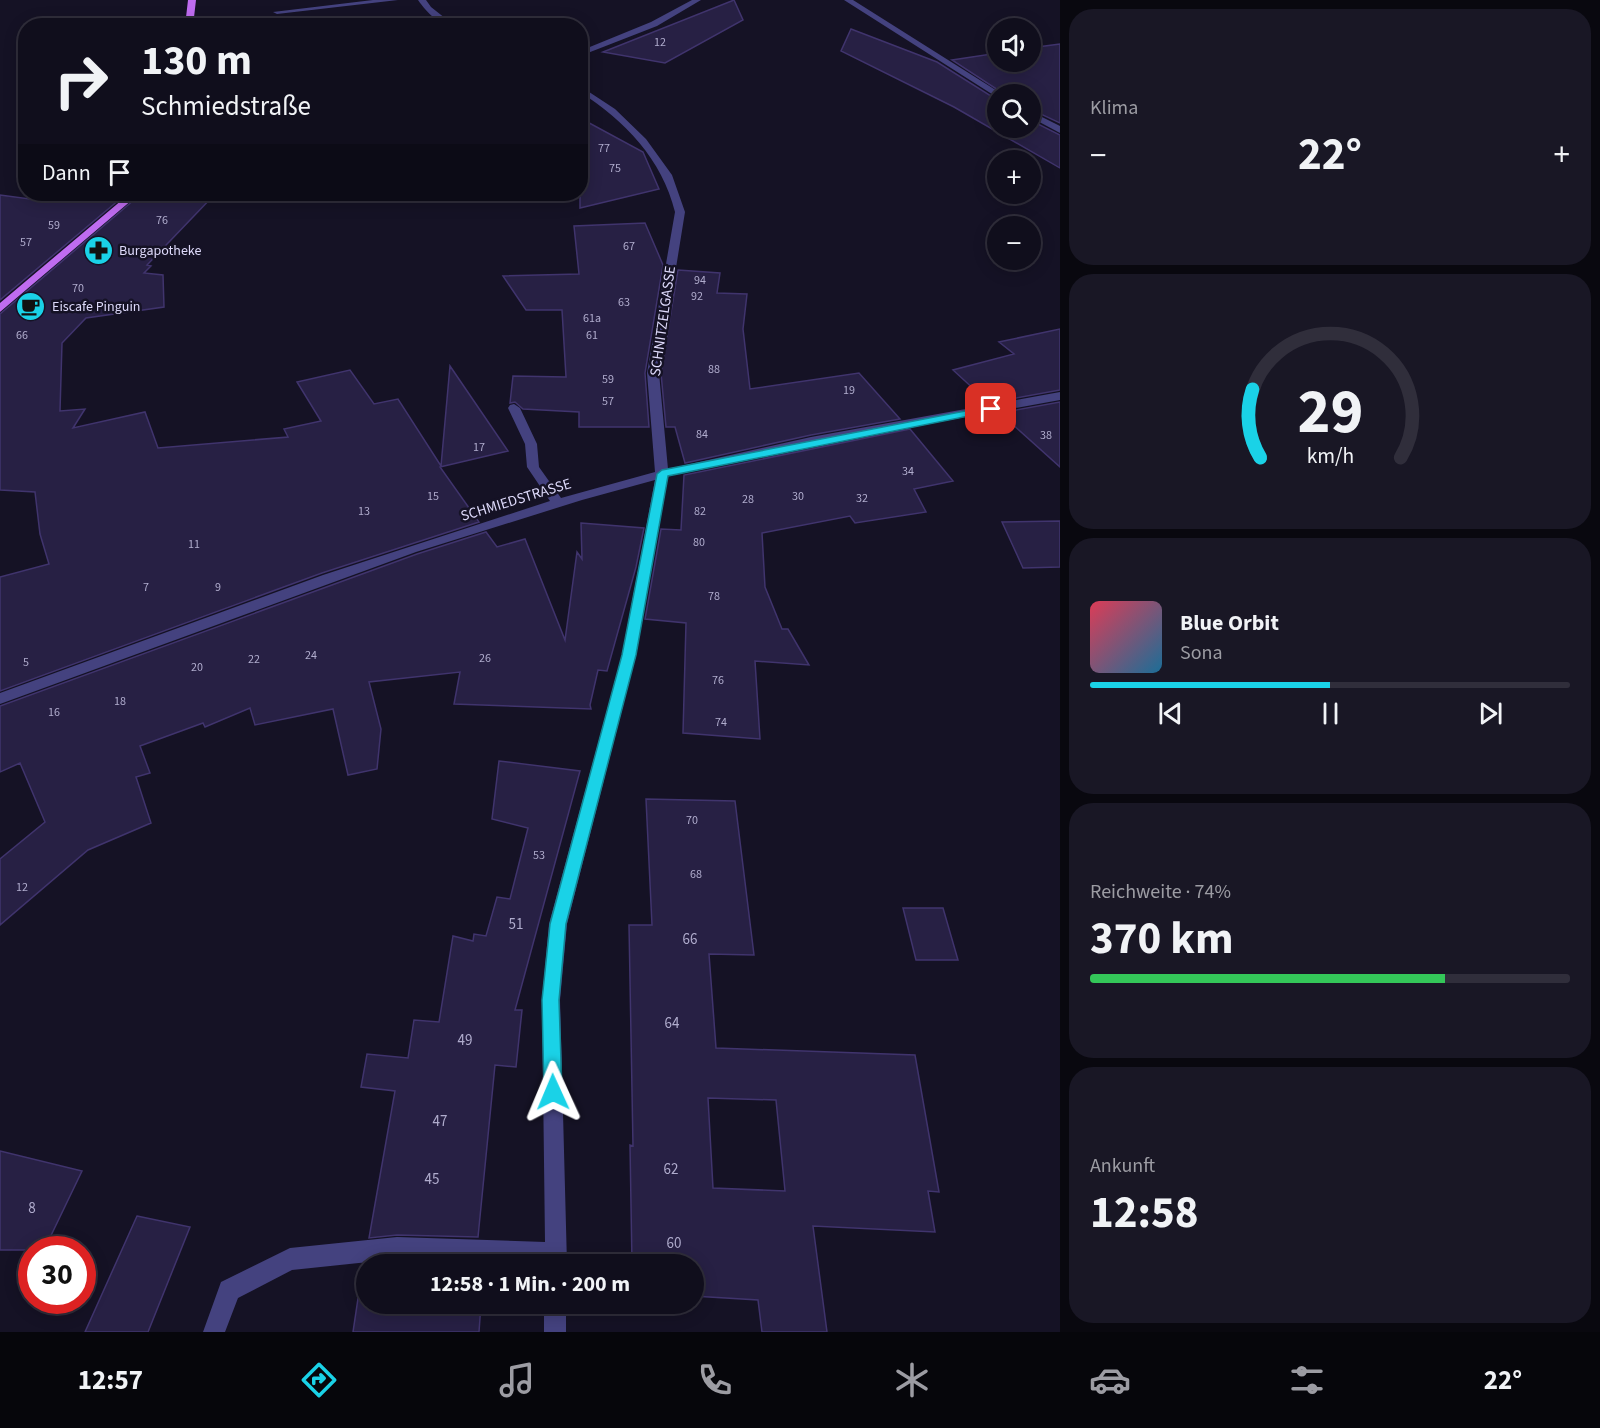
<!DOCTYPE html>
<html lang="de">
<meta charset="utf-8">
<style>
body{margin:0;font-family:"Source Sans 3",sans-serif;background:#191725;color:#f1f3f6;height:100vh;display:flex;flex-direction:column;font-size:22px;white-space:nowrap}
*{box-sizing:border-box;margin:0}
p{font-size:20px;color:#9c9ca3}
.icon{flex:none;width:33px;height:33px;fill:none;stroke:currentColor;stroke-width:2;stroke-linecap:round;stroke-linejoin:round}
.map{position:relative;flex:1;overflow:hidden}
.sheet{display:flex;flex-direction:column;gap:9px;padding:9px;background:#09080f;width:540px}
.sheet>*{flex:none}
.guide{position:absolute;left:18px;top:18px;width:570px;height:183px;border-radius:24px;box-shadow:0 3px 15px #0003,0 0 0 2px #302e3b;background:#100e1c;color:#f1f3f6;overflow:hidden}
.controls{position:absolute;left:987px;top:18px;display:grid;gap:12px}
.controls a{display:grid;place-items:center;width:54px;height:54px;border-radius:50%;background:#100e1c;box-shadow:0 3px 15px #0003,0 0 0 2px #302e3b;font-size:30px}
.speed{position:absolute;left:18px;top:1236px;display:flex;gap:12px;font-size:30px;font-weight:700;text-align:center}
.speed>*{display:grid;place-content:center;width:78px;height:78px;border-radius:50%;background:#100e1c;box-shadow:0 3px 15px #0003,0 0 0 2px #302e3b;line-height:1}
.speed .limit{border:9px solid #d22;background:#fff;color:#111}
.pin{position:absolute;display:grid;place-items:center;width:51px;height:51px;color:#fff;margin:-26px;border-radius:12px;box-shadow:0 3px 9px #0006}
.me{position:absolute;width:66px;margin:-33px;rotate:359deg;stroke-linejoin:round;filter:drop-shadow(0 0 4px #0008)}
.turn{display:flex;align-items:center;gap:21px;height:126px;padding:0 24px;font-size:27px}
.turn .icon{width:78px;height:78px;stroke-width:2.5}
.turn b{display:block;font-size:42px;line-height:51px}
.then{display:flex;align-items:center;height:57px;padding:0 24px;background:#0003;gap:12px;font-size:22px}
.big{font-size:45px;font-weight:700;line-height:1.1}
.sheet .tile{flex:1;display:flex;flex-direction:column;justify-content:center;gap:9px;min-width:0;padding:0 21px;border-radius:24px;background:#191725}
.sheet .dial{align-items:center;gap:0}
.dial svg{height:156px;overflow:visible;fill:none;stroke:#302e3b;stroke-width:7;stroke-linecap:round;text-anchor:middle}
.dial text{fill:#f1f3f6;stroke:none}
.song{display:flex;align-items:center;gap:18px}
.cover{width:72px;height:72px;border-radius:9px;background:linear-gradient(135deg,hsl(350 70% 55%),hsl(200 70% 35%))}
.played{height:6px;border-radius:3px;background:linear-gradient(90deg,#1ad2e7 50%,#302e3b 50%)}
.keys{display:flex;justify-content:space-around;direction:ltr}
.heat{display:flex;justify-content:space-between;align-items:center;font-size:33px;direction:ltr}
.charge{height:9px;border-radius:4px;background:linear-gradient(90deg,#34c759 74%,#302e3b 0)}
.trip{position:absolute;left:356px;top:1254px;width:348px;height:60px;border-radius:30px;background:#100e1c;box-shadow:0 3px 15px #0003,0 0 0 2px #302e3b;font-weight:700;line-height:60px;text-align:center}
.menu{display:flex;height:96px;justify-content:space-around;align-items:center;background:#06060b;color:#9c9ca3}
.menu .icon{width:42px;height:42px}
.menu .current{color:#1ad2e7}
.menu b{font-size:27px;color:#f1f3f6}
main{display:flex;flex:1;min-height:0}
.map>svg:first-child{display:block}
.building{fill:#272044;stroke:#40346d;stroke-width:1.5;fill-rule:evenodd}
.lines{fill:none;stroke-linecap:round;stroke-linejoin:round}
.minor{fill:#44427f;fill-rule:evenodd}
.major{fill:#bf6cf0;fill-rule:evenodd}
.route{fill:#1ad2e7;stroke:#118896;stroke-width:1.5}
.labels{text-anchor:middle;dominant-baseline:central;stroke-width:5;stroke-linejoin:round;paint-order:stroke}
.number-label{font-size:12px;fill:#b0accd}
.far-poi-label{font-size:14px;fill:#dedafb;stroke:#151225;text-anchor:start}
.street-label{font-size:15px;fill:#dedafb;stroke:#151225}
.near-number-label{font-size:15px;fill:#b0accd}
</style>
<main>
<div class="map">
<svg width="1060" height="1332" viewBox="0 0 1060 1332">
<rect width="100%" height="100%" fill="#151225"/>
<path class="building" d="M734,0L743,20L665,63L603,52Z
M851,29L937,62L994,98H998V128H1030V120L1060,135V168L954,107L841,51Z
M1060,44V123L1030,109V94H1004L952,60L998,53V62H1030V48Z
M580,118L643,152L659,189L580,208Z
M53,194H126L0,300V195L52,202Z
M141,194H215L147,265L151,266L144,273L163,275L164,307L86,318L62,343L60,411L85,409L73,428L145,412L158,448L288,437L284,429L321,421L297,382L350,370L374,404L398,399L441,466L450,366L508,451L440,467L479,522L322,573L0,691V577L49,564L40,534L35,492L0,490V314Z
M645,223L663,265L645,373L649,427H579V412L523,409L515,402L510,403L513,376L566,377L562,310H526L503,276L579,274L574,226Z
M678,270L720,273L717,293L747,294L743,329L750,389L859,373L900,419L811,435L685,463L675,427H666L661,373Z
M1060,329V390L989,403L953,370L1014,354L999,342Z
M1060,402V467L1000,413Z
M910,429L953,481L914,489L926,512L855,523L850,516L762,533L765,587L782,629H788L809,665L755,661L760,739L683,733L686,623L645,619L661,529L681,530L684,475Z
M1060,521V567L1023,568L1002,522Z
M581,523L644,528L636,567L607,671L598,670L590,705L591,709L454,704L460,672L369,682L381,729L377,769L348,775L333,709L255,725L250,708L205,727L203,723L140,746L150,773L136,777L151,823L88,850L0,925V859L45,822L20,763L0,772V706L417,554L486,532L497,547L525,539L565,640L577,552L582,559Z
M499,761L580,771L515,1010H522L516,1067L495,1065L478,1237L397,1235L369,1238L395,1091L361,1087L367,1054L408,1058L414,1020L439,1022L453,936L473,941L474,934L486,936L497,897L510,899L528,828L492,819Z
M646,799L735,801L754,955L709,954L716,1048L915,1055L939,1192L928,1191L935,1232L813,1226L827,1332H762L758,1300L693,1296V1264H632L630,1145L633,1146L629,925H652ZM708,1098L776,1100L785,1191L713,1188Z
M903,908H943L958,960H916Z
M0,1151L82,1171L44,1250H0Z
M137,1216L190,1227L148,1332H85Z
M397,1261L475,1264H366Z
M363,1265H366V1304H481L479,1332H353Z"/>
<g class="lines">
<path class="minor" d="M373,0H398L277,14L273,12Z
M418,0H426L431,7L455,26C440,26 427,13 418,0Z
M692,0H701L657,26L580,56V51L651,22Z
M844,0H853L1002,94L995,96Z
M580,86L615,109L646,139L672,175L685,212L659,373L668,469L811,437L1060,392V400L811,445L668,476L636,655L567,924L560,1000L567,1264L397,1259L292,1270L238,1298L225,1332H203L221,1282L290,1248L397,1237L545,1242L542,1000L549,924L622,655L655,480L582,500L416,552L0,704V693L323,575L550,501L527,467L525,444L508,408L510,405L514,404L520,408L537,444L539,467L561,498L655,472L647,373L675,212C662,159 625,121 580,92Z
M1030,111L1060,126V133L1030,117Z
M544,1304H566V1332H544Z"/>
<path class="major" d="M188,0H196L193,26H185Z
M129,194H139L0,312V303Z"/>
</g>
<path class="route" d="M991,406L994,407V411L668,476L636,655L566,924L559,1000L562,1092L559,1098L553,1100L546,1098L544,1092L542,1000L550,924L622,655L657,474L662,470Z"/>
<defs>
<symbol id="pharmacy-disc" viewBox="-11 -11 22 22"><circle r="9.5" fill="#1ad2e7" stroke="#151225"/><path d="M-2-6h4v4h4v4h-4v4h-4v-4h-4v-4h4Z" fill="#111"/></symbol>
<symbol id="cafe-disc" viewBox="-11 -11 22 22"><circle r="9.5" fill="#1ad2e7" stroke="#151225"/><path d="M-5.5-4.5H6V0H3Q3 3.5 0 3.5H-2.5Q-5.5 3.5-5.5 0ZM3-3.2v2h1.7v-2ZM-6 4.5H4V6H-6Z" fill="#111"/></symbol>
</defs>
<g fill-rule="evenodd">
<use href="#pharmacy-disc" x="82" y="234" width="33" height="33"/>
<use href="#cafe-disc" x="14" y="290" width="33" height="33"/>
</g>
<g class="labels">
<g class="number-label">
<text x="660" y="42">12</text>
<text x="604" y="148">77</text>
<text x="615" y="168">75</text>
<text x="162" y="220">76</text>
<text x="54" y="225">59</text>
<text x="26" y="242">57</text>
<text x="629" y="246">67</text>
<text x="700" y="280">94</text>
<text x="78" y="288">70</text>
<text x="697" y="296">92</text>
<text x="624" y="302">63</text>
<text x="592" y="318">61a</text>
<text x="22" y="335">66</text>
<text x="592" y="335">61</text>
<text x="714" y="369">88</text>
<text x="608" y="379">59</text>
<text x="849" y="390">19</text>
<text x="608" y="401">57</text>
<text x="702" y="434">84</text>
<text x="1046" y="435">38</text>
<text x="479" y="447">17</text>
<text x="908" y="471">34</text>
<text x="433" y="496">15</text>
<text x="798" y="496">30</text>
<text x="862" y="498">32</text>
<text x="748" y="499">28</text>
<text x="364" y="511">13</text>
<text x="700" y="511">82</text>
<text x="699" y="542">80</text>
<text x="194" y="544">11</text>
<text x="146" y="587">7</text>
<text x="218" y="587">9</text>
<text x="714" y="596">78</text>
<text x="311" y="655">24</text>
<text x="485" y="658">26</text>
<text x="254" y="659">22</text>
<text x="26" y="662">5</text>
<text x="197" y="667">20</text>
<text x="718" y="680">76</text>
<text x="120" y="701">18</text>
<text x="54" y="712">16</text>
<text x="721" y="722">74</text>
<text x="692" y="820">70</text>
<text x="539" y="855">53</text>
<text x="696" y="874">68</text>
<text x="22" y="887">12</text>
</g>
<g class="far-poi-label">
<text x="119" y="251">Burgapotheke</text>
<text x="52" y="307">Eiscafe Pinguin</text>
</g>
<g class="street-label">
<text transform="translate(663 321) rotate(-82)">SCHNITZELGASSE</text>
<text transform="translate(516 500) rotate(-17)">SCHMIEDSTRASSE</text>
</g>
<g class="near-number-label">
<text x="516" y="924">51</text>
<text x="690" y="939">66</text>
<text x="672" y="1023">64</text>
<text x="465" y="1040">49</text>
<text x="440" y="1121">47</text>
<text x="671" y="1169">62</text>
<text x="432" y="1179">45</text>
<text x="32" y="1208">8</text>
<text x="674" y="1243">60</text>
</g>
</g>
</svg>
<div class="controls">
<a><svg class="icon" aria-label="sound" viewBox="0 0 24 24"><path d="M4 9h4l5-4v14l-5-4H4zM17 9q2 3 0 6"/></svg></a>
<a><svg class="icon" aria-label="search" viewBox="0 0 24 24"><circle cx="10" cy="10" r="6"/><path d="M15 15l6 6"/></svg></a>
<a>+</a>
<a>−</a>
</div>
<div class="speed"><div class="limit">30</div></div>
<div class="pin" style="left:991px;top:409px;background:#d93025"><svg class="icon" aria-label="arrive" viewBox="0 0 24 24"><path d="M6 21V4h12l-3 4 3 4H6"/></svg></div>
<svg class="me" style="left:553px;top:1092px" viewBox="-20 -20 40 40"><path d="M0-17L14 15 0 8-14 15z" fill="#1ad2e7" stroke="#fff" stroke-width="4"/></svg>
<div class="trip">12:58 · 1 Min. · 200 m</div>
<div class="guide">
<div class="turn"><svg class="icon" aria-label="right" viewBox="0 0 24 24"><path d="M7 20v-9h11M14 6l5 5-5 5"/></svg><div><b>130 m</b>Schmiedstraße</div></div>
<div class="then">Dann<svg class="icon" aria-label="arrive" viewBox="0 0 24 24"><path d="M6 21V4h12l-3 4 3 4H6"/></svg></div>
</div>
</div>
<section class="sheet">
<div class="tile"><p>Klima</p>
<div class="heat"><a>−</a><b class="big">22°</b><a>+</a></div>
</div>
<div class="tile dial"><svg viewBox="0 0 100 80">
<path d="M14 69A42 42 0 1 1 86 69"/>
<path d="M14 69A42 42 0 0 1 10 34" stroke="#1ad2e7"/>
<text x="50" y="56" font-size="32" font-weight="700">29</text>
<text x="50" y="72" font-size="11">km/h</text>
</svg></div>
<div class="tile">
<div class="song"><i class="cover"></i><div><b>Blue Orbit</b><p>Sona</p></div></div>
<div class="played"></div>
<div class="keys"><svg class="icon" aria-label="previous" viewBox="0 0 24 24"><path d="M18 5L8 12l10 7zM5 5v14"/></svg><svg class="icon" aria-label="pause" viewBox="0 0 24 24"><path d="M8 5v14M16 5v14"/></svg><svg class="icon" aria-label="next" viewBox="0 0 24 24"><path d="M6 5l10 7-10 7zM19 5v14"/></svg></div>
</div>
<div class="tile"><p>Reichweite · 74%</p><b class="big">370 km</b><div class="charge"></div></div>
<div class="tile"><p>Ankunft</p><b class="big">12:58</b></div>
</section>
</main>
<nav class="menu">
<b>12:57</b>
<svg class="icon current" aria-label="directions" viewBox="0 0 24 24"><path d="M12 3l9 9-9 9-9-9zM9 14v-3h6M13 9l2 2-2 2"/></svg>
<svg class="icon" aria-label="music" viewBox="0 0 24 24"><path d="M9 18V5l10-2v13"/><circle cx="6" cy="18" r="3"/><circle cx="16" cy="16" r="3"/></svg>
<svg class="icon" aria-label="phone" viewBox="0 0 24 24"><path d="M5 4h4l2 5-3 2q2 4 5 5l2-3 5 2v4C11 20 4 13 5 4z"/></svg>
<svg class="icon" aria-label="climate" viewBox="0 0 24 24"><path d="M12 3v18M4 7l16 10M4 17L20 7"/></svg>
<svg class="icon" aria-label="car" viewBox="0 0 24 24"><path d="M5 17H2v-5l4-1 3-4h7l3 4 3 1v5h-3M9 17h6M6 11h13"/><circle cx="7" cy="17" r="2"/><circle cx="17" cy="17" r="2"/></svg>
<svg class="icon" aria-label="filters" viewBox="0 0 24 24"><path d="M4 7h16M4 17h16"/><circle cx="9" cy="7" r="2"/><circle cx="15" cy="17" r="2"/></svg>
<b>22°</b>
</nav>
